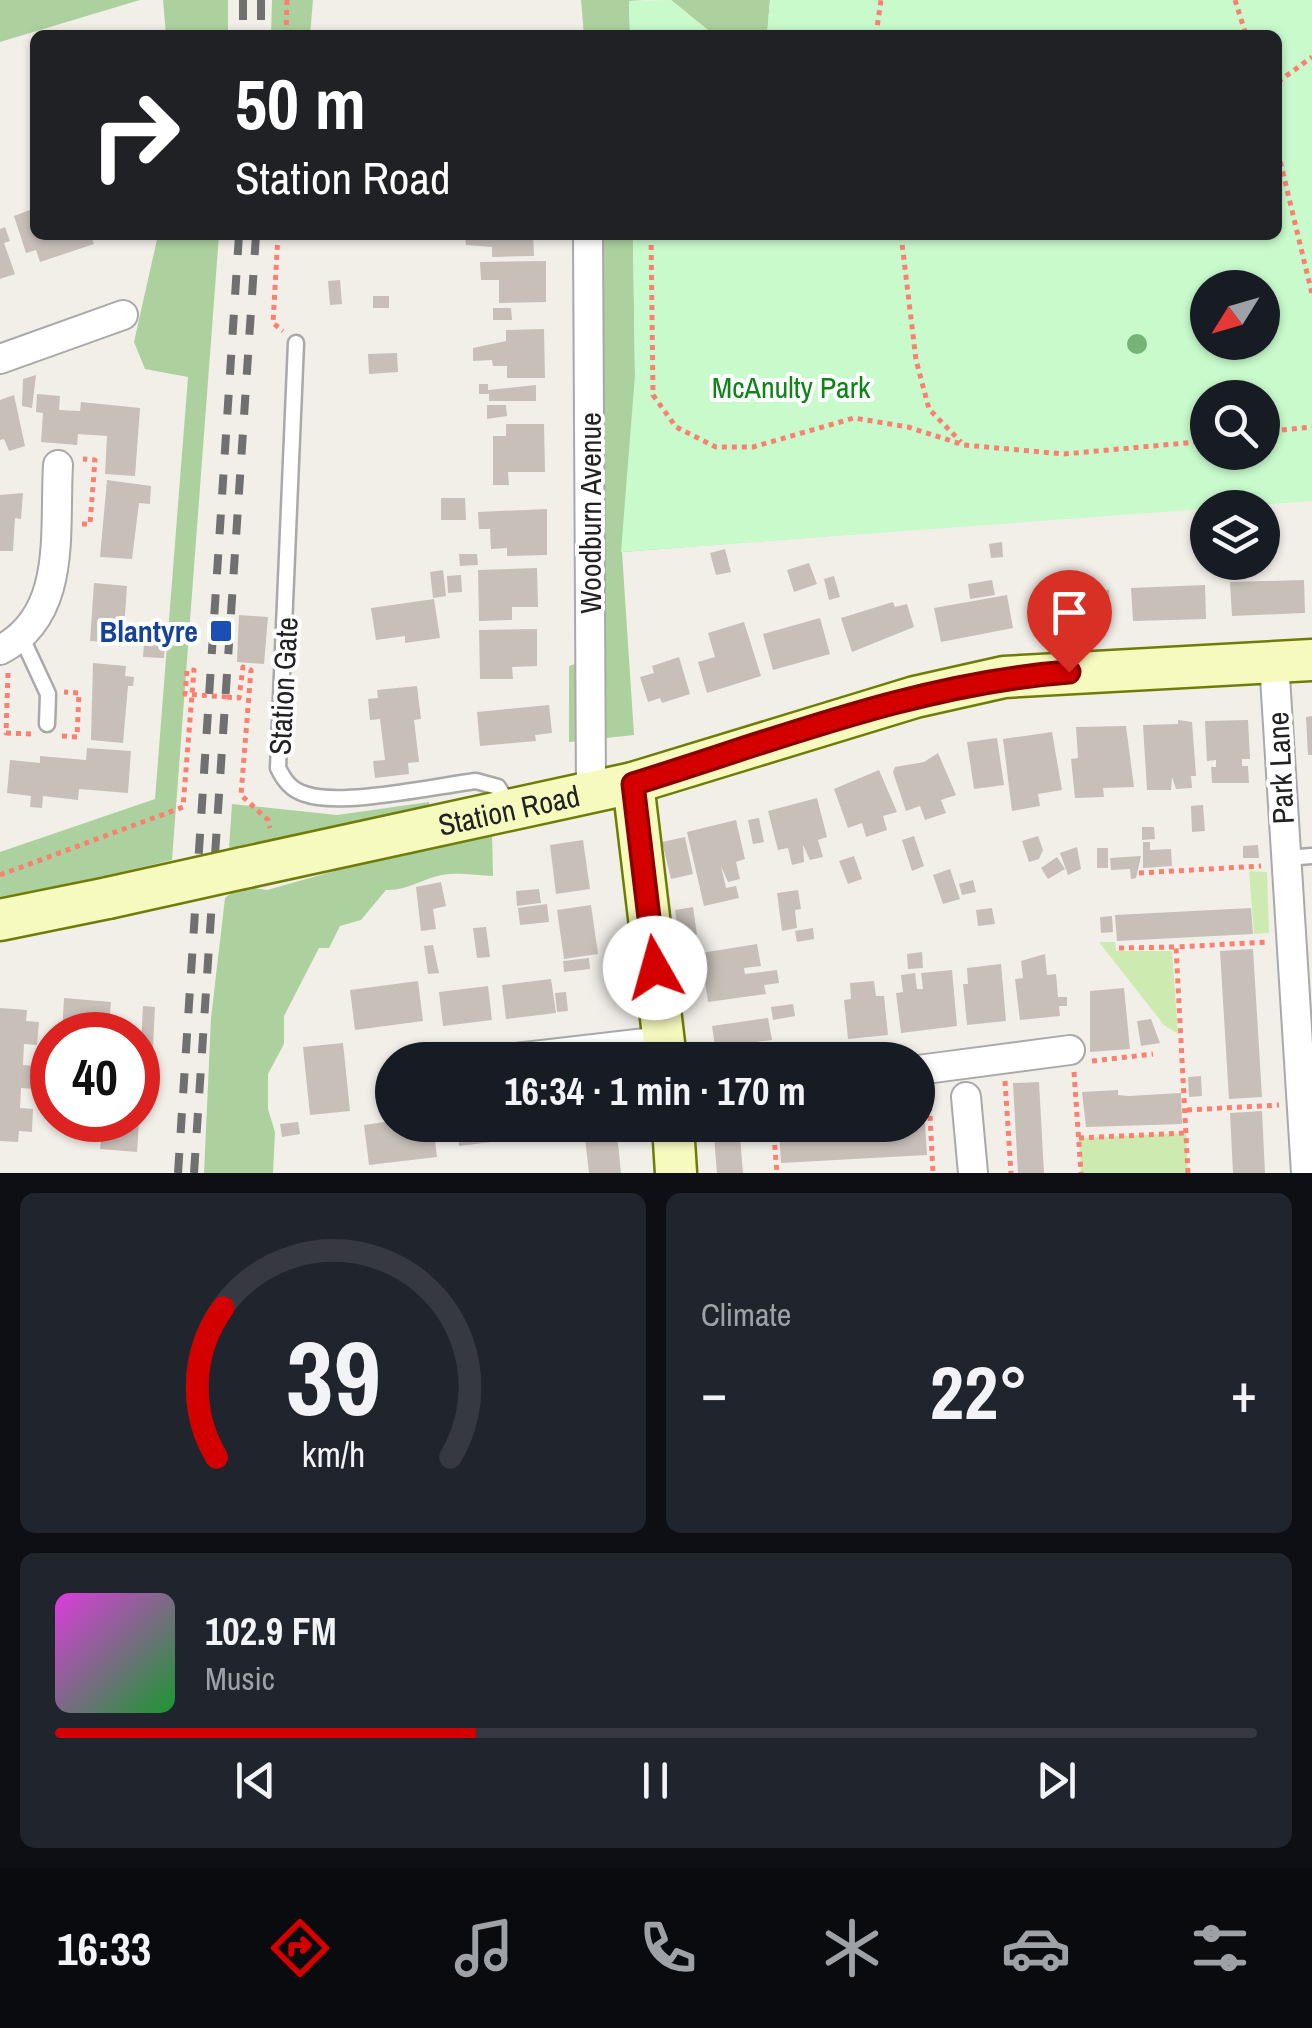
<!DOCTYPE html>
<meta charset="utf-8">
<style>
body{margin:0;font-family:"Archivo Narrow",sans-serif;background:#20242c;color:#f1f3f6;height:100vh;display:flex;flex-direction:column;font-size:38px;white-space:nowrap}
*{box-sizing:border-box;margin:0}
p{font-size:32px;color:#9ea1a6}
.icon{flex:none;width:55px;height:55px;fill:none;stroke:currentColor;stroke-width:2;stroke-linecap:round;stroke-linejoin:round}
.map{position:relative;height:1173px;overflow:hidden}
.sheet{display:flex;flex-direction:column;gap:20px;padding:20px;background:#0d0f14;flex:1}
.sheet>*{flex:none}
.guide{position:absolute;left:30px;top:30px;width:1252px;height:210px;border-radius:15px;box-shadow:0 2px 8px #0004;background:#202124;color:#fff;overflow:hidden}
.needle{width:65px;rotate:233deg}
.tools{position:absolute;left:1190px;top:270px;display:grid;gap:20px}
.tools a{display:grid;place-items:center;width:90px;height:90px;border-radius:50%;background:#171b24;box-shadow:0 2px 8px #0004;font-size:50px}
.speed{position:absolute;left:30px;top:1012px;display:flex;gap:20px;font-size:50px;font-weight:700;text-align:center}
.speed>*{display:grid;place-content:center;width:130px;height:130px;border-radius:50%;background:#171b24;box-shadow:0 2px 8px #0004;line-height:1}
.speed .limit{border:15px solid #d22;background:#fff;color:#111}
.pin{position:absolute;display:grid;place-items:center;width:85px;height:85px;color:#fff;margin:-102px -42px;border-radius:50% 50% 50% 0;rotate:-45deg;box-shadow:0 0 10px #0007}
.pin .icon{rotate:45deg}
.me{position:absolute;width:110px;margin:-55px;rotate:353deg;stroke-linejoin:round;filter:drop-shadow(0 0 8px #0008)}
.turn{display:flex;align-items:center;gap:35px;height:210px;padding:0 40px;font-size:45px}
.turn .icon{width:130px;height:130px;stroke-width:2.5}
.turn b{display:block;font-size:70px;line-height:85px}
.big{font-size:75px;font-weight:700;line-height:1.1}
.sheet .tile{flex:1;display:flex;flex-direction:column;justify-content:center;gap:15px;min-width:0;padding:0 35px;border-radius:15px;background:#20242c}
.sheet .dial{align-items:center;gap:0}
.dial svg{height:260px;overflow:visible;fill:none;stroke:#363941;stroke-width:7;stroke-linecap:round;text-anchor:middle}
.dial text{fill:#f1f3f6;stroke:none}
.song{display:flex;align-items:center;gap:30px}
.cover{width:120px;height:120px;border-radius:15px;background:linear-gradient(135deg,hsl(300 70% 55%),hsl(130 70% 35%))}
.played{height:10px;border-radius:5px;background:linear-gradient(90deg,#d40000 35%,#363941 35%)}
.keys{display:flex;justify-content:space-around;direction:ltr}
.heat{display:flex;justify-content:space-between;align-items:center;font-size:55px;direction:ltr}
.sheet .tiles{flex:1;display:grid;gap:20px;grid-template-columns:1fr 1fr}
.tile:last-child{grid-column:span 2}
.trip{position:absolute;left:375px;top:1042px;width:560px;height:100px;border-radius:50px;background:#171b24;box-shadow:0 2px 8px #0004;font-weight:700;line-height:100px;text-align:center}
.tabs{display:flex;height:160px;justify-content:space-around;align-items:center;background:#090b0e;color:#9ea1a6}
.tabs .icon{width:70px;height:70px}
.tabs .current{color:#d40000}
.tabs b{font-size:45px;color:#f1f3f6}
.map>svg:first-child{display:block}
.grass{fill:#cdebb0}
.forest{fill:#add19e}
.park{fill:#c8facc;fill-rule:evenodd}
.building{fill:#c7bfb8}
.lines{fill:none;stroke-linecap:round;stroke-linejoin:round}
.lane-casing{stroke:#a9a9a9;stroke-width:19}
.street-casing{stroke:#a9a9a9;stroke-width:32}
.secondary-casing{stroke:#707d05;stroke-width:45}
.path{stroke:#fa8072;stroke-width:5;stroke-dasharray:5 5;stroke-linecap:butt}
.lane{stroke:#fff;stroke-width:14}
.street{stroke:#fff;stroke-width:28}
.secondary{stroke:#f7fabf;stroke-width:40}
.rail{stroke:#707070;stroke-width:8;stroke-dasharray:20 20;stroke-linecap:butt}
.secondary-bridge-casing{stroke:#707d05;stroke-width:45;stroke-linecap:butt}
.path-bridge{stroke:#fa8072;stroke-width:5;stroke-dasharray:5 5;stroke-linecap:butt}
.secondary-bridge{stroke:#f7fabf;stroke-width:40}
.tree{fill:#74b475}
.route-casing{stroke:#8a0000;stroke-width:25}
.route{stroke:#d40000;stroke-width:18}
.transit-dot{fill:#1a4fb4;stroke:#fff;stroke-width:4}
.labels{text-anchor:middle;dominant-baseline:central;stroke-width:8;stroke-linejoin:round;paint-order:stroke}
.park-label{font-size:30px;fill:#0c8416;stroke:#fff}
.street-label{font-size:30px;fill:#222;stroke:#fff}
.transit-label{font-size:30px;font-weight:bold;fill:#164399;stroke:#fff;text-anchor:end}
</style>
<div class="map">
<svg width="1312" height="1173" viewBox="0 0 1312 1173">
<rect width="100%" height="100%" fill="#f2efe9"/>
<path class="grass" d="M1249,871L1267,872L1269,933L1254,934Z
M1115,942L1116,951H1172L1178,1034L1164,1025L1099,942Z
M1186,1133L1188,1173H1081L1079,1138Z"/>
<path class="forest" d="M0,0H140L0,42Z
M163,0H228V35H166Z
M272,0H313L310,35H271Z
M581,0H644L629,1L630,35H584Z
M671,0H770L767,35H714Z
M158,235H219L172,860L0,901V852L155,799L188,377L145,369L134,342Z
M601,235H633L635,375L919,529L622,552L634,735L569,742V666L606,653L601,556Z
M429,802L430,807L229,848L232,804L337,815Z
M492,832L493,876C476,875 458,872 442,875C421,879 407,891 386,890L361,920L340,926L329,948H319L284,1016V1044L268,1074V1109L275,1132L273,1173H204L211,1018L225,898L241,886L267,890L438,842Z"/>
<path class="park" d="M671,0L714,35H630L629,1Z
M770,0H1312V501L621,552L635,375L633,235H1278V35H767ZM1208,288H1262V342H1208ZM1208,398H1262V452H1208Z"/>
<path class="building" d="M35,208V235H91L94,244L40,262L36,250L26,253L14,216Z
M5,227L10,241L4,243L15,274L0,279V229Z
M465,235H533L534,256L492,257V247L466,245Z
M546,261V302L499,303V280H481L480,262Z
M340,280L342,304L330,305L328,281Z
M373,296H389V308H373Z
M493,308H511L512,320H493Z
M544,329L545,378H507V366H493L492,360L473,361V348L506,341V330Z
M397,353L398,372L369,374L368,354Z
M36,375L32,408L22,406L23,379Z
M479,384H488V390L536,385V401H489V394H479Z
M37,394L60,396L59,410L80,411L81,402L140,408L135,476L105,474L107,436L78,434L77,445L41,442L43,413L36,412Z
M14,395L25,446L9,451L4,439L0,440V400Z
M487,405H506L507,416L487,419Z
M506,424H544L545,472H508L509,485H493V436H506Z
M107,480L151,486L150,504L139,503L132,559L100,557Z
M23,493L21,519L15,518L13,551H0V495Z
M441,498H465L466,520H441Z
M547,509V555L507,556V548L491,549L490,529H479L478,512Z
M1002,542L1003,557L991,558L989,544Z
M725,549L731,572L716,575L710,553Z
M459,554H477L478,565L460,566Z
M809,563L817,584L794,592L787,570Z
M537,568L538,607H512V620L479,621L478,570Z
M443,570L446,596L433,598L430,572Z
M461,575L462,592L448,593L447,576Z
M834,576L840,597L829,600L824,579Z
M992,580L995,595L970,599L968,584Z
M1304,580L1305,613L1232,616L1230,582Z
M94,583L127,586L123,643L90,641Z
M1205,585L1206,619L1133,621L1131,588Z
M1109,590L1110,624L1036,626L1035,592Z
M1007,595L1013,628L941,642L934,608Z
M434,599L440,638L405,643V636L376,640L371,608Z
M893,602L895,607L907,604L914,627L852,652L841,618Z
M239,615L268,617L264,664L237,662Z
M820,618L830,654L773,670L763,634Z
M744,622L761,676L707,693L698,662L715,657L708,633Z
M537,629V666L512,667L513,679H480L479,630Z
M144,642L165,644L164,658L143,657Z
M679,657L690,694L662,703L660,698L648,702L640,677L654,673L652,666Z
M93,663L126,666L125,676L134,677L133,686H128L123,743L91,740Z
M417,686L421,719L414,720L419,762L408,763L409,774L375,778L373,761L385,760L380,719L370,720L368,699L378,698L377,690Z
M549,705L552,733L535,735L536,741L480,746L477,712Z
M1312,716V755H1308L1306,717Z
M1178,720L1192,722L1196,776H1191L1192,788L1176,789L1172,777L1171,790H1147L1143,725L1178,724Z
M1248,720L1250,759H1242V766H1248L1249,783H1212L1211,767H1216V760L1207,761L1205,721Z
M1126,726L1134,787L1103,788L1104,797L1075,798L1071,759L1078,758L1076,727Z
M1052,732L1062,790L1038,794L1040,806L1012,811L1003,739Z
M997,738L1004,785L974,789L967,742Z
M87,748L131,751L128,793L79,789L78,800L43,796L42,808L30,807L31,796L7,793L10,760L40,763V756L86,760Z
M938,753L956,795L941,800L946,813L925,820L920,806L906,811L893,772L895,767L924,762Z
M879,770L897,812L883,816L887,830L866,837L862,823L848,828L834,789Z
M817,798L827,837L818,840L823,857L810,860L803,845L804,862L792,865L788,848L778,850L768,811Z
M1203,805L1205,831L1192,832L1191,806Z
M759,818L764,842L753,844L748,820Z
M736,820L745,859L736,862L740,879L728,882L721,866L726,888L736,886L739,898L704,906L687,832Z
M1142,827H1154L1155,839L1142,840Z
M914,836L924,866L912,871L902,840Z
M1038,836L1043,850L1039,859L1029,862L1022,841Z
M685,837L693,874L671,879L662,842Z
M583,840L590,889L556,894L550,845Z
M1143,842H1150V850L1171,849L1172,866L1143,868Z
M1258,845L1259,858H1243V846Z
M1077,847L1081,869L1068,875L1060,853Z
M1097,848H1108V868H1097Z
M854,856L862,879L848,884L839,861Z
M1141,856L1136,878L1131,879L1130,869L1111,870L1110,858Z
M1057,857L1065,869L1048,879L1041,868Z
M950,869L960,899L943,904L933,875Z
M973,880L976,892L962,895L959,884Z
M441,882L446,906L433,909L436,929L421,931L416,887Z
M539,889L541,903L517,906L516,891Z
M798,890L801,909L795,910L797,928L782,931L777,893Z
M547,904L549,922L520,925L518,908Z
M591,905L598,954L564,959L557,910Z
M693,907L697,935L679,937L675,910Z
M992,908L995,924L978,926L976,910Z
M1251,908L1253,934L1117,941L1115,915Z
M1112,916L1113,932L1101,933L1100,917Z
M486,927L490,957L477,958L473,928Z
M813,928L814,939L797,942L795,931Z
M757,944L761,966L744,968L745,974L777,970L779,983L764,985L766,994L708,1002L701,953Z
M433,945L439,973L428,974L424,946Z
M1253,949L1262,1097L1229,1099L1220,951Z
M922,952L923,968L908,969L907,954Z
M1045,954L1047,975L1056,974L1058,997H1067V1006H1059L1060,1016L1020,1020L1015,979L1023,978L1021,961Z
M589,958L590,969L564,972L563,961Z
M1001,964L1006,1021L967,1025L963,984H968L967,968Z
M952,970L957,1026L901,1033L896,993L903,992L901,975L915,973L917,989H923L921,973Z
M551,979L556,1013L506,1019L502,985Z
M418,981L423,1021L355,1030L350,990Z
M874,981L876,996H884L888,1035L848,1039L844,1000L851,999L850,983Z
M488,986L492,1020L443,1026L439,992Z
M1124,988L1130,1049L1090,1052V991Z
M566,992L568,1011L557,1012L555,993Z
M64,998L111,1002L108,1035H62Z
M793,1004L795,1016L773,1020L771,1007Z
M143,1006L155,1007L153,1046L141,1045Z
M0,1008L27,1010L26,1021L39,1022L37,1045L24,1044L23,1065L36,1066L34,1089L21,1088L20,1108L33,1109L32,1132L19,1131L18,1142L0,1141Z
M768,1018L772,1040L756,1042V1048L772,1045L775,1059L717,1060L712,1026Z
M1151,1019L1160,1043L1141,1046L1137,1021Z
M343,1043L350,1111L310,1115L303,1047Z
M138,1049H145L140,1105H138Z
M1201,1076L1202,1096L1189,1097L1188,1077Z
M1039,1082L1044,1173H1018L1013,1083Z
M1118,1090V1095L1128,1096L1181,1093L1182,1124L1086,1127L1082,1092Z
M1262,1111L1265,1173H1233L1230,1113Z
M103,1120H139L137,1152L100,1149Z
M392,1121V1125H433L437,1157L369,1165L364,1125Z
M298,1122L300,1134L282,1137L280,1124Z
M925,1123L927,1155L781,1163L779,1131Z
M457,1125H506L508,1140L459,1146Z
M523,1125H573L574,1133L525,1139Z
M713,1125H739L743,1173H717Z
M617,1134L621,1173H589L585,1138Z"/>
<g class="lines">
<defs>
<path id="lane" d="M296,343L278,768C284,780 291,790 305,794C340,807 436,786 476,781L498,787L510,806
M22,638L48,694L47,724
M1286,858L1312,856"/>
<path id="street" d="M588,235L591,791
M0,359L123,315
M0,650C68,615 54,532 58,465
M1274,661L1306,1173
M498,1060L663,1041
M918,1070L1070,1050
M966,1097L973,1173"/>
<g id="secondary">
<path d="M633,783L666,1060"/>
<path id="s1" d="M243,868L633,783L915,697L1004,677L1312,660"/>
<path d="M0,920L108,898"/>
<path d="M673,1125L676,1173"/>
</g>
</defs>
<use href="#lane" class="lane-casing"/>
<use href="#street" class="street-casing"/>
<use href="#secondary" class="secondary-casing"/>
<path class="path" d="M1235,0L1246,35
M286,35L287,0
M876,35L881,0
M1278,82L1312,57
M1278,152L1312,294
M278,235L273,323L283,331
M651,235L653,395L676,427L716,447H753L854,418L908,427L964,445L1064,454L1208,441
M901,235L916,360L929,409L961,442
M1262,432L1312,427
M82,524H90L95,460L83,459
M8,673L6,733L31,734
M227,697L239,698L243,667L251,670L241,795L268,820L270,828
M62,736L77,737L79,693L64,692
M1139,873L1261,866
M0,875L183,807L194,670L187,671
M1119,948L1176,947
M1092,1061L1153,1054
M1074,1072L1081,1173
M1005,1081L1011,1173
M929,1096L933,1173
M1187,1110L1279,1105
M773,1125L777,1173
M1079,1138L1185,1133
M1188,1173L1176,947L1267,942"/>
<use href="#lane" class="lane"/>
<use href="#street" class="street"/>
<use href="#secondary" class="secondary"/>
<path class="rail" d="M243,0V35
M261,0V35
M178,1173L239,235
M194,1173L256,235"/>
<defs>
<path id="secondary-bridge" d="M108,898L243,868"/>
</defs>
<use href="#secondary-bridge" class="secondary-bridge-casing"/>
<path class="path-bridge" d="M187,671L185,694L227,697"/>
<use href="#secondary-bridge" class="secondary-bridge"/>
</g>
<circle class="tree" cx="1137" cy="344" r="10"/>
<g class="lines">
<defs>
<path id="route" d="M655,968L633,784C775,740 919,683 1069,672"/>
</defs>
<use href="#route" class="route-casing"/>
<use href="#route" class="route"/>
</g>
<rect class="transit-dot" x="209" y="619" width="24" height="24" rx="5"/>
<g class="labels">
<g class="park-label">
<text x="791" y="387">McAnulty Park</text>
</g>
<g class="street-label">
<text transform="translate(590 513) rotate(-90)">Woodburn Avenue</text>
<text transform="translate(283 686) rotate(-87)">Station Gate</text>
<text transform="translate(1280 768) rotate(-93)">Park Lane</text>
<text stroke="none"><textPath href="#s1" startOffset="272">Station Road</textPath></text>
</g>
<g class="transit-label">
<text x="198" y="631">Blantyre</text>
</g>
</g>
</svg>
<div class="tools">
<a><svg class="needle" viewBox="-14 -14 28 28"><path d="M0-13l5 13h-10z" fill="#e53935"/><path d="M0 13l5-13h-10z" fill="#9ea1a6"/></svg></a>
<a><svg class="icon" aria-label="search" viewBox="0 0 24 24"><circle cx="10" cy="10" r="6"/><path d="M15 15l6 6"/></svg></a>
<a><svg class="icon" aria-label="layers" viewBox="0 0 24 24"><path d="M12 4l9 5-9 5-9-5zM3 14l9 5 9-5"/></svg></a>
</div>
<div class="speed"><div class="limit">40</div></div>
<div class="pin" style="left:1069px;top:672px;background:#d93025"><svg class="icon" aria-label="arrive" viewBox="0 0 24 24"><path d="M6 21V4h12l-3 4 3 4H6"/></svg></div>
<svg class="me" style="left:655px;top:968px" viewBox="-20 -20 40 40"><circle r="19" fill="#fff"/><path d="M0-13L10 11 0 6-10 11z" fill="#d40000"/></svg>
<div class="trip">16:34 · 1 min · 170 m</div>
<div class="guide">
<div class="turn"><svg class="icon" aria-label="right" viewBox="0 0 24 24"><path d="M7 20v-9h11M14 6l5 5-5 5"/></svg><div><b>50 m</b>Station Road</div></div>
</div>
</div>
<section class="sheet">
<div class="tiles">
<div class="tile dial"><svg viewBox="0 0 100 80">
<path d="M14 69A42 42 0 1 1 86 69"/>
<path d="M14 69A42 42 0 0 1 16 23" stroke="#d40000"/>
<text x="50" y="56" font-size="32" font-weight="700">39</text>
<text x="50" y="72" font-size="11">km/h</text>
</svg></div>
<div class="tile"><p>Climate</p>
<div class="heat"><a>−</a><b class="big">22°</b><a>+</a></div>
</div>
<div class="tile">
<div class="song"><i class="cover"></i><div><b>102.9 FM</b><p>Music</p></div></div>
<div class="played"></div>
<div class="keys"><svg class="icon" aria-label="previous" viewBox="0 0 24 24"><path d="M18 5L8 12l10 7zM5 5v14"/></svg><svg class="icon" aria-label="pause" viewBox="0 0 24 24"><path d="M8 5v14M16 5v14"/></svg><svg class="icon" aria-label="next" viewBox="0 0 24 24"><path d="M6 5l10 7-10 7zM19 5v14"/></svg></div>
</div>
</div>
</section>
<nav class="tabs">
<b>16:33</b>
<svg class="icon current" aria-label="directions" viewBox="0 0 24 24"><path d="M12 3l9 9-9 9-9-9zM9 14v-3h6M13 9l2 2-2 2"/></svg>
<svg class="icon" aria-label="music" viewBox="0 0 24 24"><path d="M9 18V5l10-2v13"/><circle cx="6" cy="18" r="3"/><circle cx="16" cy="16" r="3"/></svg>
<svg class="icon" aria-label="phone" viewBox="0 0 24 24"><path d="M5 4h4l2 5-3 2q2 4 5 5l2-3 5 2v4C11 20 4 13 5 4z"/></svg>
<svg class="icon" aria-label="climate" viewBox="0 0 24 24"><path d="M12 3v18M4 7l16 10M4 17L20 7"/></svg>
<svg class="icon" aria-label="car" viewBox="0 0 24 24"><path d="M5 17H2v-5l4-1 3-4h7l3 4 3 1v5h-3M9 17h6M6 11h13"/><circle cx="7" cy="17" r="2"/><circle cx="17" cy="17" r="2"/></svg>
<svg class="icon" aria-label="filters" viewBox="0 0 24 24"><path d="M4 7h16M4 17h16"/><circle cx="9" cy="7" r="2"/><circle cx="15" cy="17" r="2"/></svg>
</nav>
